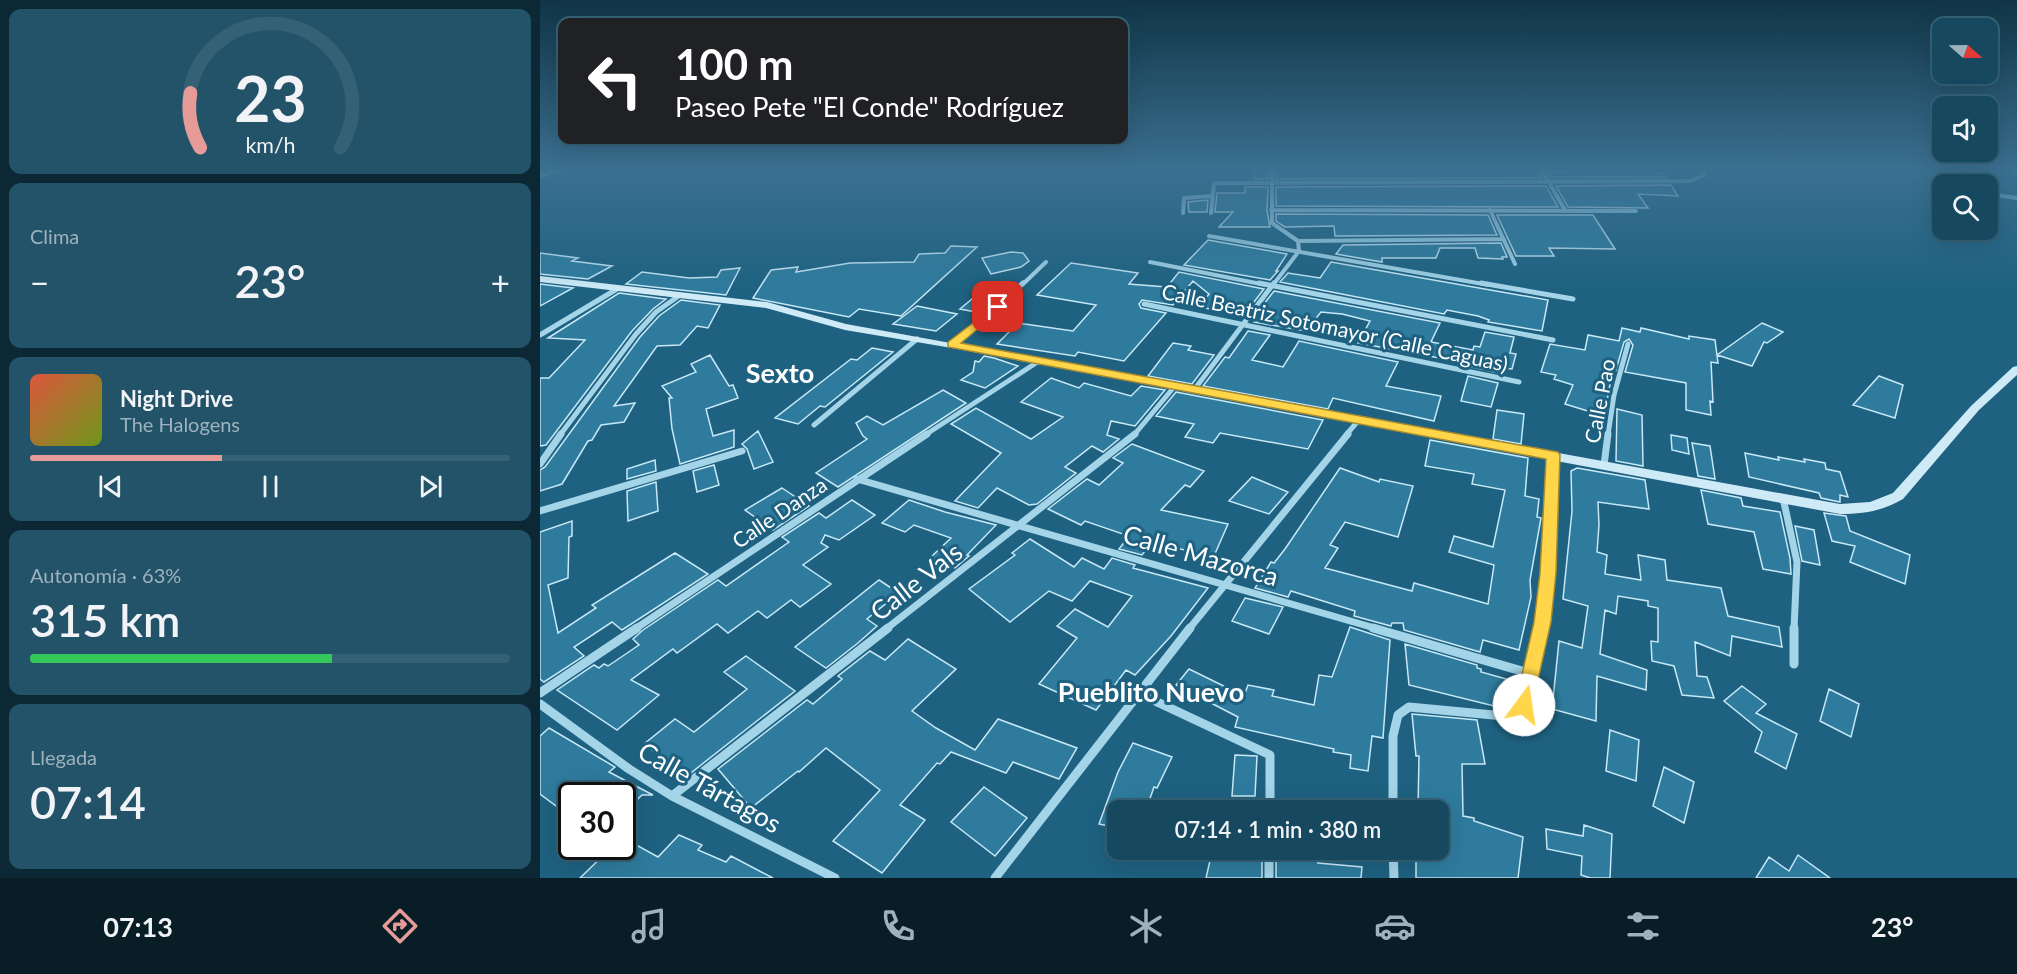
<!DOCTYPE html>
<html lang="es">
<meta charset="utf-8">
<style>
body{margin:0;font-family:Lato,sans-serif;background:#235369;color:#f1f3f6;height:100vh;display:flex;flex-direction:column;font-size:22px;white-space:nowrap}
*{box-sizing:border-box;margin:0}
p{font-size:20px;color:#9eb2bd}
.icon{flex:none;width:33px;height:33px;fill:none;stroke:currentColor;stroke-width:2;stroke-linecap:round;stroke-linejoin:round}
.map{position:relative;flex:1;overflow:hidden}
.sheet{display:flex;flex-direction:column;gap:9px;padding:9px;background:#0c2835;width:540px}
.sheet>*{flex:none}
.banner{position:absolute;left:18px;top:18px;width:570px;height:126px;border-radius:12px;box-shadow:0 6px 24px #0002,0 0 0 2px #356175;background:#202124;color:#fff;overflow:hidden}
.needle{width:39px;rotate:110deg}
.buttons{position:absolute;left:1392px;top:18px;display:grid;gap:12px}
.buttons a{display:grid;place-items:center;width:66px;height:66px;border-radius:12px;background:#164960;box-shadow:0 6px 24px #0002,0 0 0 2px #356175;font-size:30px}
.speed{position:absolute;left:18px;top:782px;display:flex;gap:12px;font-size:30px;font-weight:700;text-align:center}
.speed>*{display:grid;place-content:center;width:78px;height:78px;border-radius:50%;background:#164960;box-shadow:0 6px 24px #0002,0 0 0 2px #356175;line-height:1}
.speed .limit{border:3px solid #111;border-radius:9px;background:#fff;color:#111}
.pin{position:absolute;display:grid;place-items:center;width:51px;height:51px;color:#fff;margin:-26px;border-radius:12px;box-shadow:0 3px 9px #0006}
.me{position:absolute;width:66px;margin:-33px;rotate:14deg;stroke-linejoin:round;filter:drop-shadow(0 0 4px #0008)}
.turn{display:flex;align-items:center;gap:21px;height:126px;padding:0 18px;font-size:27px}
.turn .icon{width:78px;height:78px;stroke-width:2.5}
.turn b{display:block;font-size:42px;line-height:51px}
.big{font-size:45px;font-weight:600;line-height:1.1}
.sheet .tile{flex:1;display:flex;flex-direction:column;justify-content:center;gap:9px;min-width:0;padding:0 21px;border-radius:12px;background:#235369}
.sheet .dial{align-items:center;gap:0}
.dial svg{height:156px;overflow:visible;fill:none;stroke:#356175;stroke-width:7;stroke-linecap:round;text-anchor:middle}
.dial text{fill:#f1f3f6;stroke:none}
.song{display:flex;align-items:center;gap:18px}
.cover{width:72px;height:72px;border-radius:9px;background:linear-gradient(135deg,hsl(10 70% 55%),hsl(80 70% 35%))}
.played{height:6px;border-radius:3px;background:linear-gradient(90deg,#e69b98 40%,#356175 40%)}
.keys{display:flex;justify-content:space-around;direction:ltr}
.heat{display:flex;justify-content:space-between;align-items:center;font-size:33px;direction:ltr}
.charge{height:9px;border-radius:4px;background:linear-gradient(90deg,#34c759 63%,#356175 0)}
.trip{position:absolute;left:567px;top:800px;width:342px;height:60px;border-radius:12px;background:#164960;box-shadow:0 6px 24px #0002,0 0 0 2px #356175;font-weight:600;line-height:60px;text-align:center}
.dock{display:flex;height:96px;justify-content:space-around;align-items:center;background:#091d26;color:#9eb2bd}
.dock .icon{width:42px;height:42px}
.dock .active{color:#e69b98}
.dock b{font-size:27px;color:#f1f3f6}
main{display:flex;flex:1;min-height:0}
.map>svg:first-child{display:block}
.building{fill:#2e7b9d;stroke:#c7e8f6;stroke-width:1.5}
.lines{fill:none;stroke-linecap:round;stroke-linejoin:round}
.street-far3{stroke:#a3d4e8;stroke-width:4}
.street-far2{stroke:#a3d4e8;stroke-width:5}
.street-far1{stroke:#a3d4e8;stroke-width:7}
.street{stroke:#a3d4e8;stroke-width:9}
.secondary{fill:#ceeaf6;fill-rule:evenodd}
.route{fill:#ffd54a;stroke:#a68a30;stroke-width:1.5}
.labels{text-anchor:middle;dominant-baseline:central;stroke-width:6;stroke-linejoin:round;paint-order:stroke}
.street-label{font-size:21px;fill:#fff;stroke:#1e6180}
.near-street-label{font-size:26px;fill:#fff;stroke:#1e6180}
.district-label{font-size:27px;font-weight:bold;fill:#fff;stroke:#1e6180}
.near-neighbourhood-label{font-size:27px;font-weight:bold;fill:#fff;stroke:#1e6180}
</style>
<main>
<section class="sheet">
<div class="tile dial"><svg viewBox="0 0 100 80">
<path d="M14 69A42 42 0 1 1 86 69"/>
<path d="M14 69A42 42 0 0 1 9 41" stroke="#e69b98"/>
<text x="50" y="56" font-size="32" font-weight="700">23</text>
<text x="50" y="72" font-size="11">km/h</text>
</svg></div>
<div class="tile"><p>Clima</p>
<div class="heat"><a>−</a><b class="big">23°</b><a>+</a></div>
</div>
<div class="tile">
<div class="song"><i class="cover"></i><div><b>Night Drive</b><p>The Halogens</p></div></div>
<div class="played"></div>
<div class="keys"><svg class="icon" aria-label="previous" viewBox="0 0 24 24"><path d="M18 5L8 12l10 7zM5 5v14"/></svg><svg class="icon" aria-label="pause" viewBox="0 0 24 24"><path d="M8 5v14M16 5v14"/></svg><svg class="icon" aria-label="next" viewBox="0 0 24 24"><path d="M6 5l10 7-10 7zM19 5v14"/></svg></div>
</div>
<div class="tile"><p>Autonomía · 63%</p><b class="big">315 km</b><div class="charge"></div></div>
<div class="tile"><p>Llegada</p><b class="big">07:14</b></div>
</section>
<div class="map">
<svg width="1477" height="878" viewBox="0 0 1477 878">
<rect width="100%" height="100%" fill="#1e6180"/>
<path class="building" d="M715,167H728V179H714Z
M736,167H773V170L777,171L822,170V167H988L998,172L1001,178L736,179Z
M1027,167H1108L1115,173H1123L1125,177H1011L1008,172H1031Z
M1131,185L1138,196L1098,194L1108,208L1028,207L1016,186Z
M1006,186L1018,207L736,206V187Z
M705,187H728L727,211L730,227H679L693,212H675L677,193H705Z
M668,200L667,212H649L648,202Z
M736,214L948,215L957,235L795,236L794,226L745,227L736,221Z
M957,215H1053L1075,249L1009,248L1014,256H976Z
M668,240L747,254L736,271H738L730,280L644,265Z
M961,243L967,257H962L963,259L938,258L935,248H900L896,258H842V262L796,254L803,245Z
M411,246L437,247L361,316L319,309L309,317L213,298L231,270L258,267L256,272L310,263L374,262L379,254L405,253Z
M471,252L483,253L489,261L481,267L451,274L442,258Z
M0,253L38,258L32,261L72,266L48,279L0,274Z
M791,262L1008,300L1002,331L948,322L949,320L938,316L907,310L904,314L740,282L748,273L780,278Z
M531,263L598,273L589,284L627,287L639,272L724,289L704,315L659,307L669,294L653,281L633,305L602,300L599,304L601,308L626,313L584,361L538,352L535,356L457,344L478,323L533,331L556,305L497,295Z
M200,268L186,295L86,284L102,272L149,278L177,277L181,270Z
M0,284L33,288L0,306Z
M734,291L900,323L891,342L933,350L934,346L940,347L945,332L974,337L970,353L976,354L972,369L961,368L960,373L931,367L932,364L818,343L830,321L802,314L781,312L766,331L714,322L717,318L714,317Z
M79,293L126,299L113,309L92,331L6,445L0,446V378H9L45,340L8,338Z
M439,293L459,297L441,313L420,309Z
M141,300L180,305L168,328L157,326L140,345L117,346L74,406L95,403L84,422L61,425L52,440L48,441L22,484L0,491V470L5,467L100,337L119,316Z
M377,306L417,314L396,331L353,324Z
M1222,323L1243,332L1227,343L1224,342L1212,366L1177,355Z
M1082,328L1100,332L1101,328L1149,339V336L1175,340L1178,363L1171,362L1173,402L1170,401L1171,415L1146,410V383L1085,372L1093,345L1089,339L1084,342L1076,370L1073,369L1064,416L1025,404L1033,385L1014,379L1016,375L1001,372L1010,344L1045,350L1048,335L1079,341Z
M708,331L730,335L712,360L743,367L759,341L858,362L846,386L901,396L894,421L793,398L788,409L663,386L685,357L689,358Z
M633,343L651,346L648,350L674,355L652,384L608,376Z
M332,348L353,352L285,407L280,406L258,424L235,418L311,359L317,360Z
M170,355L189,386L193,385L198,398L166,409L173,436L194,430V447L140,464L132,429L129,398H132L122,386L156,372L151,364Z
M444,356L454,358L478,366L445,388L421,380L433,372L435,361L439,362Z
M928,376L958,383L951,407L921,401Z
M1339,376L1363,385L1355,418L1313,405Z
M511,378L539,388L544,383L591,396L601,386L625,390L595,426L571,421L567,435L579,439L563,452L552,446L525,467L536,473L497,504L489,505L457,488L438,508L415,501L461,453L411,424L436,408L491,439L523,417L481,402Z
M403,390L426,403L298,487L276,473L327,439L323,436L316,423L327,416L343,425Z
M636,392L783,420L768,449L680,433L673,443L645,437L654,424L616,416Z
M1077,409L1102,415L1103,466L1076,461Z
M957,410L984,414L981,444L953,439Z
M218,431L233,462L214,469L207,449L202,444Z
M1131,435L1147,438L1149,454L1132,450Z
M890,440L988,458L985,496L999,499L997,517L1001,518L990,580L991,597L979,650L943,640L940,652L864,630L863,623H852L851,626L814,616L815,611L751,591L748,597L715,588L731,562L734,563L745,549L800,468L839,482L840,479L873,486L858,537L805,522L790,545L798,548L785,568L872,591L874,583L948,604L954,565L909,552L914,536L953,547L965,490L932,484L934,474L885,466Z
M1152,443L1170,446L1175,479L1158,476Z
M592,444L664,471L650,487L645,485L621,510L688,524L674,556L611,543L602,555L579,549L589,536L545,521L541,525L508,509L547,479L559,485L583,463L573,458Z
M1205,453L1239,460L1238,457L1265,462L1264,459L1285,463L1286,469L1300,472L1308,497L1300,495V502L1281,498L1279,493L1209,477Z
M115,460L116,471L87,479V469Z
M174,465L179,485L157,492L153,471Z
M1037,468L1105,480L1109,509L1058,502L1059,525L1057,552L1067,555L1065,574L1101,580L1098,555L1125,560L1127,580L1181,588L1188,616L1239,627L1242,647L1192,636L1190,656L1155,642L1157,676L1167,677L1174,698L1142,695L1134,666L1112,661L1111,641L1118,642V608L1108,606V601L1078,596L1076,614L1065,610L1060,654L1107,670L1106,690L1057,676L1056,721L1012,709L1019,641L1042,648L1048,606L1023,599L1032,511L1031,471Z
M712,477L748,492L729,514L689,501Z
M116,482L118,511L88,521L87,491Z
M242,488L269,506L233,530L205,510Z
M1161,490L1201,498L1203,506L1240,512L1250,558L1251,574L1223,569L1214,532L1168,524Z
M312,500L335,515L299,540L285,535L281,543L288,547L263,565L291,584L260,607L251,600L227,618L218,611L188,633L177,624L137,653L133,649L91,680L119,695L77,730L17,690L54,665L59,668L64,664L68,666L99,645L93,639L103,630L178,580L186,586L249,542L242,537L279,513L286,518Z
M369,500L405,512L456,525L427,555L429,556L415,568L390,558L411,538L374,525L365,532L342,523Z
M1284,513L1306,516L1310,531L1370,555L1365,584L1310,562L1315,546L1292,541Z
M32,521V536L29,537L28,578L8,585L18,633L56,608L52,605L135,553L168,574L82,630L72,622L34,647L44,656L4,682L0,679V532Z
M1255,526L1274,530L1280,565L1262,561Z
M490,539L534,567L542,558L564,569L572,558L595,565L593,568L668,588L631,636L595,675L586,670L556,710L499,684L537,638L517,626L535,609L568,627L592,596L550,581L532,601L509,591L470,622L429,589L475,555L472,553Z
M339,580L359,593L327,619L337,626L318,643L286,668L255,647Z
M705,598L743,607L729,634L692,621Z
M810,627L850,640L843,738L832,736L828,771L810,768L811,755L793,752L794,749L695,727L698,717L636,685L649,669L704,696L708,685L734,690L732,696L774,705L779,675L792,677Z
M368,639L416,669L372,711L396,728L435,750L458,719L537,748L519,779L473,762L466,773L411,752L400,764L397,763L360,805L385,820L342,873L293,841L340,790L286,748L259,772L258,771L211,808L178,769L267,700L273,704L302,679L298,676L330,651L345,660Z
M865,644L937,665V668L941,669V672L970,680L968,698L958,707L869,685Z
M206,656L255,691L147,776L104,744L135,719L154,732L207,689L184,672Z
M1202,686L1226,704L1216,713L1257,734L1246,769L1215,752L1222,732L1184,701Z
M1289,689L1319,704L1311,737L1280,721Z
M872,714L937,720L945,764H922L923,816L934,818V821L983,837L978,878H876V849H898V810H878L879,756H876Z
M9,728L75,767L69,772L113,795H102L82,814V795H32V804L23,811L0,794V736Z
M1070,730L1099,740L1096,781L1066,771Z
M593,743L632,757L617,788L614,787L606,810H578V828L559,824L578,772Z
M695,755L717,756L715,796H692Z
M1124,767L1154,782L1144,823L1113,806Z
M444,787L487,818L455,856L411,822Z
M1044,825L1072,834L1070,878H1050L1041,875L1042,856L1007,849L1006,829L1043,836Z
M139,835L162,845L158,850L186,862L191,856L233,878H40L73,846H82V837L118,857Z
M682,849H722V878H666L671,856L683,857Z
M736,849H776L778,863L822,867L821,878H736Z
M1258,855L1290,878H1216L1229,857L1249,871Z"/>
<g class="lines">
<path class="street-far3" d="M732,167V223L758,241L759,251L733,285
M1000,167L1025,210
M0,176L27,167
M1448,194L1477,198
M731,210L1096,211
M950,210L975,264
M643,213L644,198L672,196
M671,213L674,184L680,183L1150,181L1164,175L1165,167
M669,236L949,285
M758,241L964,239
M610,262L726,285
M482,285L506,262"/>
<path class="street-far2" d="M719,283L1013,340
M941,283L1033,299
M604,304L979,382
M0,335L77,289
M412,345L483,283
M654,390L734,283
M274,425L377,339
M20,435L96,334L116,312L140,295
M385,435L499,361
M594,435L634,387
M806,435L818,421
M1068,435L1074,395L1088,344"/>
<path class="street-far1" d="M0,464L21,434
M1064,465L1068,434
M317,479L838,629
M1243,498L1257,562L1254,629
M0,511L202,451
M95,629L387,434
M346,629L595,434
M649,629L808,434
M1000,629L1008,573L1013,455"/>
<path class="street" d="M833,628L992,674
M1254,628V664
M0,693L97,628
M598,693L730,755V810
M0,704L89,769L132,796L295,878
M132,796L348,628
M853,810V736L858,715L869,707L964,716L977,715L984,705L1001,628
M729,849V878
M853,849L854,878
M455,878L650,628"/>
<path class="secondary" d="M0,276L227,302L306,324L1300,504L1330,502L1353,493L1431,406L1473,367L1477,366V375L1439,410L1363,499C1343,511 1323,514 1300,514L412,348L305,330L226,308L0,282Z"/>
</g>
<linearGradient id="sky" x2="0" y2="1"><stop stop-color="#103546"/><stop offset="0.58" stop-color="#3b7091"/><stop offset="1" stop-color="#3b7091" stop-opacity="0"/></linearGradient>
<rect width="1477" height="290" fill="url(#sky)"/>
<path class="route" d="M458,304L462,305V309L421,343L1018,452L1020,455L1016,573L1011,622L991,711L984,713L978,711L975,705L994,622L1000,573L1006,459L408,347V342Z"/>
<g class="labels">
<g class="street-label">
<text transform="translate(795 327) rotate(12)">Calle Beatriz Sotomayor (Calle Caguas)</text>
<text transform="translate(1059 401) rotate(-79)">Calle Pao</text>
<text transform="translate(239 512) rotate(-34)">Calle Danza</text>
</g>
<g class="near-street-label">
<text transform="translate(661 555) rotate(16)">Calle Mazorca</text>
<text transform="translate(376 581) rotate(-38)">Calle Vals</text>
<text transform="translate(170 787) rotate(29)">Calle Tártagos</text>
</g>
<g class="district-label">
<text x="240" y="372">Sexto</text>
</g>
<g class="near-neighbourhood-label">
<text x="611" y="691">Pueblito Nuevo</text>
</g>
</g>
</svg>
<div class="buttons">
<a><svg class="needle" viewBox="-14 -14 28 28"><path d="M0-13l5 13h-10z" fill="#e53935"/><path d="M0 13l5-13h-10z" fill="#9eb2bd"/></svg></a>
<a><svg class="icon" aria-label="sound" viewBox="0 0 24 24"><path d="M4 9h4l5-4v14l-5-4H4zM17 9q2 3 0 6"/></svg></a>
<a><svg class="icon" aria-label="search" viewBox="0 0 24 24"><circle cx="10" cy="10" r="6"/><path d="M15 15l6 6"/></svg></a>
</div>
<div class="speed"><div class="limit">30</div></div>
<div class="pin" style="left:458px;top:307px;background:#d93025"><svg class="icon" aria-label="arrive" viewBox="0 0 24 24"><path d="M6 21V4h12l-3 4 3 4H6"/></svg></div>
<svg class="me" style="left:984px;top:705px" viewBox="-20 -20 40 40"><circle r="19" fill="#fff"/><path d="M0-13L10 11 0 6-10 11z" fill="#ffd54a"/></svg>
<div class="trip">07:14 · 1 min · 380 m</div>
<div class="banner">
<div class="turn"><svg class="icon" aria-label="left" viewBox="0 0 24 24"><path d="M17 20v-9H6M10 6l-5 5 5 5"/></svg><div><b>100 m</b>Paseo Pete &quot;El Conde&quot; Rodríguez</div></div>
</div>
</div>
</main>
<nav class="dock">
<b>07:13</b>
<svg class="icon active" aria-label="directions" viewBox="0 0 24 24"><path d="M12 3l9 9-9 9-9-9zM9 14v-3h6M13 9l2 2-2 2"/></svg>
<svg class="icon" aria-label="music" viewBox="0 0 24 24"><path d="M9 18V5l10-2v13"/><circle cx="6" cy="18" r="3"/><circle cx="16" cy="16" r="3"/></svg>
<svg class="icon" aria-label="phone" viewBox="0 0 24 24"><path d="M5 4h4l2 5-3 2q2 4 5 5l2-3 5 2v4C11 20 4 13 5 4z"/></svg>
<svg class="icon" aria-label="climate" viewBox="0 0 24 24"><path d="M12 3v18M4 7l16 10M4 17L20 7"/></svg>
<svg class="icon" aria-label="car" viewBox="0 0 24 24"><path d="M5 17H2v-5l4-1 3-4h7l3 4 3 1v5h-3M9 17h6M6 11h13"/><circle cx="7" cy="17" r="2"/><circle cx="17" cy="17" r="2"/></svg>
<svg class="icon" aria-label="filters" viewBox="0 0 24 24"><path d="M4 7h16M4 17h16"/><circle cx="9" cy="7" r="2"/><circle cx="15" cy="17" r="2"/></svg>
<b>23°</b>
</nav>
